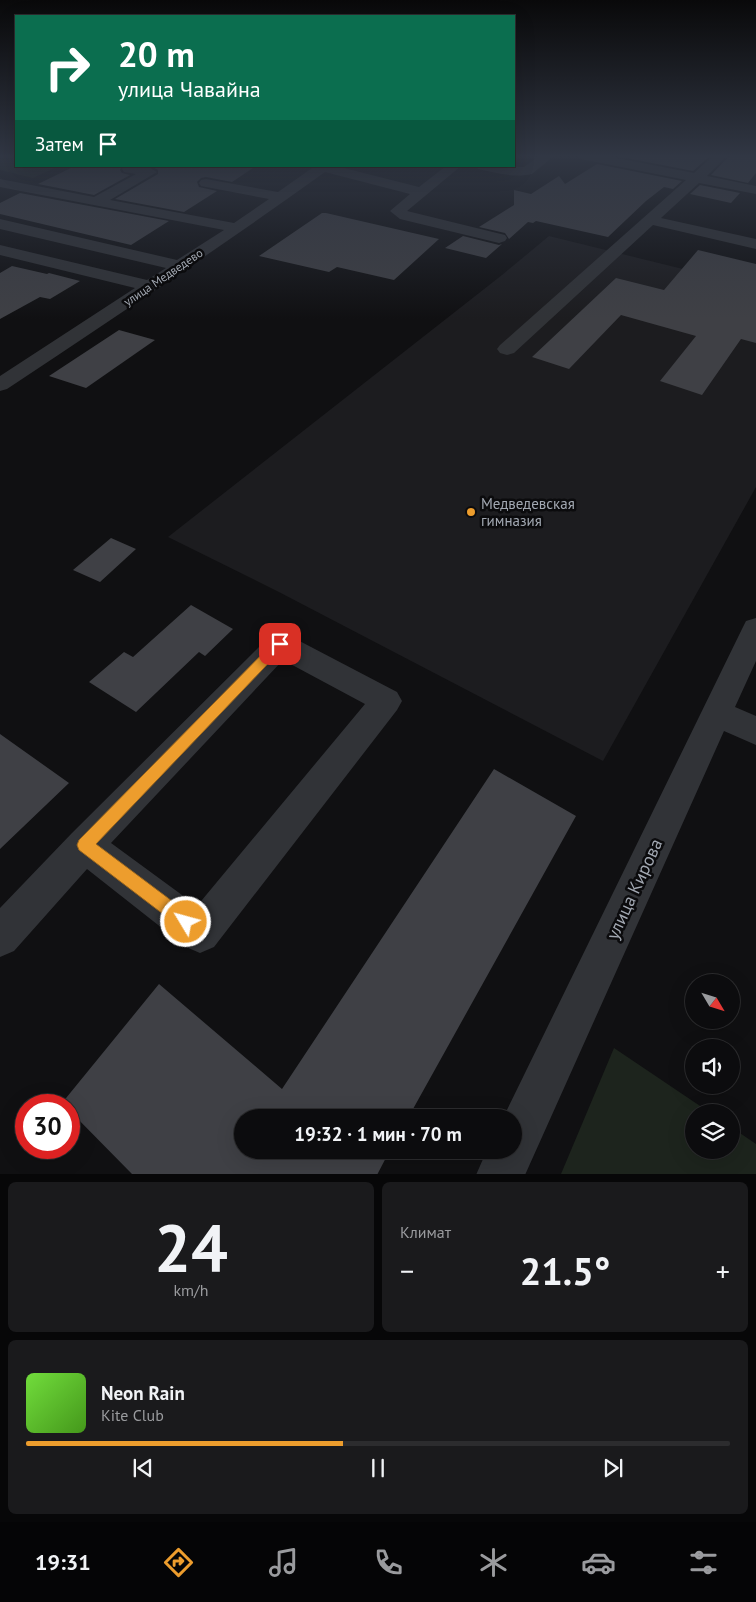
<!DOCTYPE html>
<html lang="ru">
<meta charset="utf-8">
<style>
body{margin:0;font-family:"PT Sans",sans-serif;background:#1a1a1c;color:#f1f3f6;height:100vh;display:flex;flex-direction:column;font-size:19px;white-space:nowrap}
*{box-sizing:border-box;margin:0}
p{font-size:16px;color:#9a9b9e}
.icon{flex:none;width:28px;height:28px;fill:none;stroke:currentColor;stroke-width:2;stroke-linecap:round;stroke-linejoin:round}
.map{position:relative;height:1174px;overflow:hidden}
.side{display:flex;flex-direction:column;gap:8px;padding:8px;background:#070708;flex:1}
.side>*{flex:none}
.top-card{position:absolute;left:15px;top:15px;width:500px;height:152px;border-radius:0px;box-shadow:0 5px 20px #0002,0 0 0 1px #2c2c2e;background:#0b6e4f;color:#fff;overflow:hidden}
.needle{width:32px;rotate:128deg}
.buttons{position:absolute;left:685px;top:974px;display:grid;gap:10px}
.buttons a{display:grid;place-items:center;width:55px;height:55px;border-radius:50%;background:#0c0c0e;box-shadow:0 5px 20px #0002,0 0 0 1px #2c2c2e;font-size:25px}
.speed{position:absolute;left:15px;top:1094px;display:flex;gap:10px;font-size:25px;font-weight:700;text-align:center}
.speed>*{display:grid;place-content:center;width:65px;height:65px;border-radius:50%;background:#0c0c0e;box-shadow:0 5px 20px #0002,0 0 0 1px #2c2c2e;line-height:1}
.speed .limit{border:8px solid #d22;background:#fff;color:#111}
.pin{position:absolute;display:grid;place-items:center;width:42px;height:42px;color:#fff;margin:-21px;border-radius:10px;box-shadow:0 2px 8px #0006}
.me{position:absolute;width:55px;margin:-28px;rotate:307deg;stroke-linejoin:round;filter:drop-shadow(0 0 4px #0008)}
.turn{display:flex;align-items:center;gap:18px;height:105px;padding:0 20px;font-size:22px}
.turn .icon{width:65px;height:65px;stroke-width:2.5}
.turn b{display:block;font-size:35px;line-height:42px}
.then{display:flex;align-items:center;height:48px;padding:0 20px;background:#0003;gap:10px;font-size:19px}
.big{font-size:38px;font-weight:600;line-height:1.1}
.side .widget{flex:1;display:flex;flex-direction:column;justify-content:center;gap:8px;min-width:0;padding:0 18px;border-radius:8px;background:#1a1a1c}
.side .dial{align-items:center;gap:0}
.dial b{font-size:65px;line-height:1}
.song{display:flex;align-items:center;gap:15px}
.cover{width:60px;height:60px;border-radius:8px;background:linear-gradient(135deg,hsl(100 70% 55%),hsl(100 70% 35%))}
.played{height:5px;border-radius:2px;background:linear-gradient(90deg,#ed9d2d 45%,#2c2c2e 45%)}
.keys{display:flex;justify-content:space-around;direction:ltr}
.heat{display:flex;justify-content:space-between;align-items:center;font-size:28px;direction:ltr}
.side .tiles{flex:1;display:grid;gap:8px;grid-template-columns:1fr 1fr}
.widget:last-child{grid-column:span 2}
.trip{position:absolute;left:234px;top:1109px;width:288px;height:50px;border-radius:25px;background:#0c0c0e;box-shadow:0 5px 20px #0002,0 0 0 1px #2c2c2e;font-weight:600;line-height:50px;text-align:center}
.tabs{display:flex;height:80px;justify-content:space-around;align-items:center;background:#050506;color:#9a9b9e}
.tabs .icon{width:35px;height:35px}
.tabs .on{color:#ed9d2d}
.tabs b{font-size:22px;color:#f1f3f6}
.map>svg:first-child{display:block}
.built{fill:#1c1c1f}
.green{fill:#1d241d}
.building{fill:#3f4045}
.lines{fill:none;stroke-linecap:round;stroke-linejoin:round}
.minor{fill:#313337;fill-rule:evenodd}
.route{fill:#ed9d2d;stroke:#9a661d}
.poi-dot{fill:#ed9d2d;stroke:#0b0b0d;stroke-width:2}
.labels{text-anchor:middle;dominant-baseline:central;stroke-width:5;stroke-linejoin:round;paint-order:stroke}
.far-street-label{font-size:12px;fill:#a2a8b2;stroke:#0b0b0d}
.poi-label{font-size:15px;fill:#a2a8b2;stroke:#0b0b0d;text-anchor:start}
.near-street-label{font-size:18px;fill:#a2a8b2;stroke:#0b0b0d}
</style>
<div class="map">
<svg width="756" height="1175" viewBox="0 0 756 1175">
<rect width="100%" height="100%" fill="#101012"/>
<path class="built" d="M549,236L756,287V487L603,761L277,591L168,537L502,275Z"/>
<path class="green" d="M0,155H16V166H59L33,178L0,170Z
M614,1048L709,1112H694V1150H731V1127L756,1144V1174H561Z"/>
<path class="building" d="M611,155H711L693,171Z
M730,155H756V173L748,183L711,175Z
M597,164L682,181L673,189L664,187L646,201L608,237L536,221L533,223L528,222L509,239L505,233L479,227L514,205V190L531,194L559,176L565,184Z
M75,166H122L120,170L122,173L130,175L94,195L38,184Z
M151,166H256L232,182L206,177L201,178L197,182L199,187L217,191L184,212L115,199L158,174V170Z
M700,185L740,193L731,203L690,194Z
M20,193L169,221L131,245L0,214V203Z
M322,213H326L439,239L394,280L337,267L329,272L259,256Z
M463,236L499,245L502,244L486,258L445,248Z
M698,250L756,264V343L741,339L702,395L660,381L696,336L621,315L569,369L532,357L616,278L664,290Z
M12,266L47,274L49,273L80,281L50,299L40,297L0,319V273Z
M119,330L155,340L86,388L49,376Z
M111,538L136,549L100,582L73,570Z
M191,605L233,629L205,656L199,652L136,712L89,682L124,652L133,657Z
M0,734L69,783L0,849Z
M494,769L576,816L408,1118H242V1150H390L377,1175H133L69,1110V1105H64L62,1103L159,984L282,1089Z"/>
<g class="lines">
<path class="minor" d="M541,155H555L532,174C514,178 496,173 478,169L477,166L524,167Z
M575,155H601L694,173L714,155H728L707,176L756,186V194L699,183L661,218L756,239V249L653,225L514,353L507,355L500,353L497,349L500,345L686,180L581,159Z
M124,166L150,168L157,172L110,200L234,223L269,199L201,186L199,183L201,180L206,179L278,192L315,166H336L419,187L446,166H461L407,211L505,235L507,238L505,241L499,243L400,219L390,211L410,194L325,172C221,247 114,318 7,389L0,391V376L135,288L0,255V245L147,280L166,268L0,229V219L177,260L224,230L0,187V179L94,197L136,174L124,172L122,169Z
M756,618V661L735,707L756,716V745L724,731L525,1175H476L487,1150H512V1118H503L742,629L746,621Z
M280,633L290,636L397,692L402,701L397,710L214,947L200,953L186,947L87,869L14,951L0,957V908L72,833L270,636ZM283,660L365,704L197,906L111,843Z"/>
</g>
<linearGradient id="sky" x2="0" y2="1"><stop stop-color="#09090a"/><stop offset="0.49" stop-color="#313744"/><stop offset="1" stop-color="#313744" stop-opacity="0"/></linearGradient>
<rect width="756" height="319" fill="url(#sky)"/>
<path class="route" d="M280,639L284,641L286,644L284,647L96,844L192,916L194,922L192,927L186,930L180,927L79,850L77,845L79,840L275,641Z"/>
<circle class="poi-dot" cx="471" cy="512" r="5"/>
<g class="labels">
<g class="far-street-label">
<text transform="translate(163 277) rotate(-34)">улица Медведево</text>
</g>
<g class="poi-label">
<text x="481" y="503">Медведевская<tspan x="481" dy="17">гимназия</tspan></text>
</g>
<g class="near-street-label">
<text transform="translate(634 889) rotate(-65)">улица Кирова</text>
</g>
</g>
</svg>
<div class="buttons">
<a><svg class="needle" viewBox="-14 -14 28 28"><path d="M0-13l5 13h-10z" fill="#e53935"/><path d="M0 13l5-13h-10z" fill="#9a9b9e"/></svg></a>
<a><svg class="icon" aria-label="sound" viewBox="0 0 24 24"><path d="M4 9h4l5-4v14l-5-4H4zM17 9q2 3 0 6"/></svg></a>
<a><svg class="icon" aria-label="layers" viewBox="0 0 24 24"><path d="M12 4l9 5-9 5-9-5zM3 14l9 5 9-5"/></svg></a>
</div>
<div class="speed"><div class="limit">30</div></div>
<div class="pin" style="left:280px;top:644px;background:#d93025"><svg class="icon" aria-label="arrive" viewBox="0 0 24 24"><path d="M6 21V4h12l-3 4 3 4H6"/></svg></div>
<svg class="me" style="left:186px;top:922px" viewBox="-20 -20 40 40"><circle r="17" fill="#ed9d2d" stroke="#fff" stroke-width="3"/><path d="M0-11L8 9 0 5-8 9z" fill="#fff"/></svg>
<div class="trip">19:32 · 1 мин · 70 m</div>
<div class="top-card">
<div class="turn"><svg class="icon" aria-label="right" viewBox="0 0 24 24"><path d="M7 20v-9h11M14 6l5 5-5 5"/></svg><div><b>20 m</b>улица Чавайна</div></div>
<div class="then">Затем<svg class="icon" aria-label="arrive" viewBox="0 0 24 24"><path d="M6 21V4h12l-3 4 3 4H6"/></svg></div>
</div>
</div>
<section class="side">
<div class="tiles">
<div class="widget dial"><b>24</b><p>km/h</p></div>
<div class="widget"><p>Климат</p>
<div class="heat"><a>−</a><b class="big">21.5°</b><a>+</a></div>
</div>
<div class="widget">
<div class="song"><i class="cover"></i><div><b>Neon Rain</b><p>Kite Club</p></div></div>
<div class="played"></div>
<div class="keys"><svg class="icon" aria-label="previous" viewBox="0 0 24 24"><path d="M18 5L8 12l10 7zM5 5v14"/></svg><svg class="icon" aria-label="pause" viewBox="0 0 24 24"><path d="M8 5v14M16 5v14"/></svg><svg class="icon" aria-label="next" viewBox="0 0 24 24"><path d="M6 5l10 7-10 7zM19 5v14"/></svg></div>
</div>
</div>
</section>
<nav class="tabs">
<b>19:31</b>
<svg class="icon on" aria-label="directions" viewBox="0 0 24 24"><path d="M12 3l9 9-9 9-9-9zM9 14v-3h6M13 9l2 2-2 2"/></svg>
<svg class="icon" aria-label="music" viewBox="0 0 24 24"><path d="M9 18V5l10-2v13"/><circle cx="6" cy="18" r="3"/><circle cx="16" cy="16" r="3"/></svg>
<svg class="icon" aria-label="phone" viewBox="0 0 24 24"><path d="M5 4h4l2 5-3 2q2 4 5 5l2-3 5 2v4C11 20 4 13 5 4z"/></svg>
<svg class="icon" aria-label="climate" viewBox="0 0 24 24"><path d="M12 3v18M4 7l16 10M4 17L20 7"/></svg>
<svg class="icon" aria-label="car" viewBox="0 0 24 24"><path d="M5 17H2v-5l4-1 3-4h7l3 4 3 1v5h-3M9 17h6M6 11h13"/><circle cx="7" cy="17" r="2"/><circle cx="17" cy="17" r="2"/></svg>
<svg class="icon" aria-label="filters" viewBox="0 0 24 24"><path d="M4 7h16M4 17h16"/><circle cx="9" cy="7" r="2"/><circle cx="15" cy="17" r="2"/></svg>
</nav>
